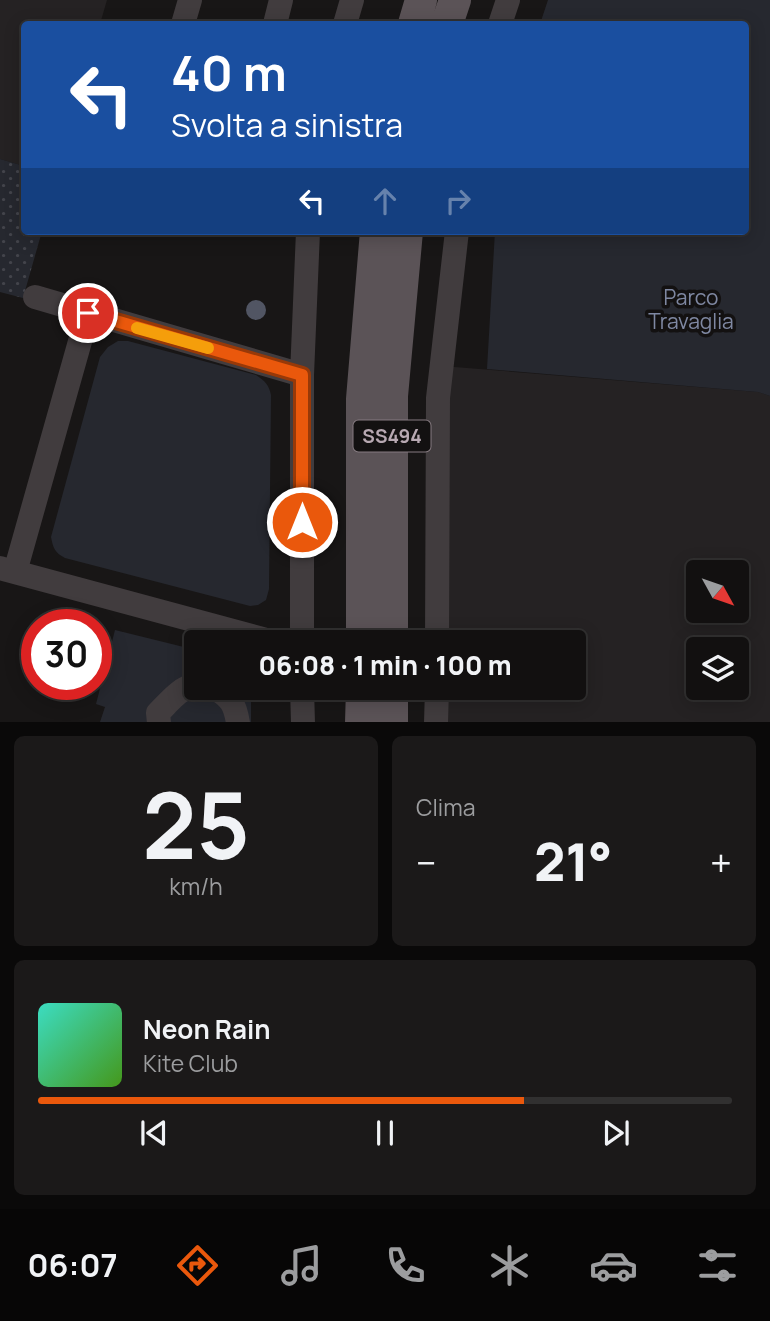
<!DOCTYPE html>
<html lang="it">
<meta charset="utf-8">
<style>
body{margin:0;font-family:Manrope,sans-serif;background:#1b1919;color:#f1f3f6;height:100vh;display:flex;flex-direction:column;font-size:26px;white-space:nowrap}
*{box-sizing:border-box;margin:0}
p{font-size:23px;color:#9c9d9f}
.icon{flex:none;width:38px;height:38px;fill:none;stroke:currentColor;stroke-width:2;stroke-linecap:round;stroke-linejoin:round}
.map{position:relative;height:722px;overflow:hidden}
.drawer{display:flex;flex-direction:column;gap:14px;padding:14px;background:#0a0909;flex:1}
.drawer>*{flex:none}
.guide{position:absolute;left:21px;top:21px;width:728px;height:214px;border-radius:7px;box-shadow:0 4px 18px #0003,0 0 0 2px #313030;background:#1a4fa0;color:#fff;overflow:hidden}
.needle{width:46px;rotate:130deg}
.fabs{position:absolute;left:686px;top:560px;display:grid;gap:14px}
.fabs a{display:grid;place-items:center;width:63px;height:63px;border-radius:7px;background:#121010;box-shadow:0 4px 18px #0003,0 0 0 2px #313030;font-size:35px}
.speed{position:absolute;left:21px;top:609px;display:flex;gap:14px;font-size:35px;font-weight:700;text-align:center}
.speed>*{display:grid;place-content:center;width:91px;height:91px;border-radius:50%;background:#121010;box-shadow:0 4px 18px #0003,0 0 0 2px #313030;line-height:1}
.speed .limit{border:10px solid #d22;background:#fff;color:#111}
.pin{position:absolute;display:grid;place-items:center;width:60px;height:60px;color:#fff;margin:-30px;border:4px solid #fff;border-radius:50%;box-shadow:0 2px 7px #0007}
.me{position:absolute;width:77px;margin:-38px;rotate:0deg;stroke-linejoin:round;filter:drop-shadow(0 0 5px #0008)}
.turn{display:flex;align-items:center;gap:24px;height:147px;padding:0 35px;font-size:32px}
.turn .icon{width:91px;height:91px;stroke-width:2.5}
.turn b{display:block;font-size:49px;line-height:60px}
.lanes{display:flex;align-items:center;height:66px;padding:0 35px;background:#0003;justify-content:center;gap:35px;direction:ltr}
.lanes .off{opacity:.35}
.big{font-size:52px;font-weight:800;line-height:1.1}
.drawer .tile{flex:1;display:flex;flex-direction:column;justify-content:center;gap:10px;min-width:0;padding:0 24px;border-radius:10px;background:#1b1919}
.drawer .dial{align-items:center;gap:0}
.dial b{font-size:91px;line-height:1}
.song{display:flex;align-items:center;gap:21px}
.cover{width:84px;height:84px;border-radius:10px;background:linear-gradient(135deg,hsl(170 70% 55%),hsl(100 70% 35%))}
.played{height:7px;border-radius:4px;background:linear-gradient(90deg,#ea580c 70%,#313030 70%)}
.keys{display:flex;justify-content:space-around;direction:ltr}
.heat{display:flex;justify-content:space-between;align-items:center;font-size:38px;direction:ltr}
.drawer .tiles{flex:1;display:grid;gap:14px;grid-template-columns:1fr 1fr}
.tile:last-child{grid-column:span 2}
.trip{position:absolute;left:184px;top:630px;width:402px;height:70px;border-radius:7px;background:#121010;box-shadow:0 4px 18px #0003,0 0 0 2px #313030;font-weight:800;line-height:70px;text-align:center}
.tab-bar{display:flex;height:112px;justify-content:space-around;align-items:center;background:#070606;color:#9c9d9f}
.tab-bar .icon{width:49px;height:49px}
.tab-bar .active{color:#ea580c}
.tab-bar b{font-size:32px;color:#f1f3f6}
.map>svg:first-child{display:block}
.built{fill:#252223;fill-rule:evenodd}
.grass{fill:url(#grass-dots)}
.park{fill:#26282f}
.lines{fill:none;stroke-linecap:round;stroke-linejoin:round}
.minor{stroke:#413c3e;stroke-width:24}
.major{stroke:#5b5357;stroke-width:32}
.tree{fill:#515563}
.route-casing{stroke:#983908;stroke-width:18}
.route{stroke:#ea580c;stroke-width:12}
.slow{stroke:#f59e0b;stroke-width:12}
.labels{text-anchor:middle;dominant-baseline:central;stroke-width:7;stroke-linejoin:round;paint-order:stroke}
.shield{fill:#131111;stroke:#867b81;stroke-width:2}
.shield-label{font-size:19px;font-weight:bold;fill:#b7a8b1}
.park-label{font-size:21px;fill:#7f88a2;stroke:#131111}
</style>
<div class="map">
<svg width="770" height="723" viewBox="0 0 770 723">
<defs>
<pattern id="grass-dots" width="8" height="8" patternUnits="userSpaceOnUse" patternTransform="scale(1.75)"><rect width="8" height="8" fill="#26282f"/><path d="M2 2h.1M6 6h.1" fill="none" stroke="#43444b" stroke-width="1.8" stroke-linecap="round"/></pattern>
</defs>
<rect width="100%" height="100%" fill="#181616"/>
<path class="built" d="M0,0H107L100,24H24V166L0,159Z
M430,365L758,392L770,396V722H427V688H574V642H427ZM698,572H737V611H698ZM698,649H737V688H698Z"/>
<path class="grass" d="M0,159L24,166V231H42L23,298L0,292Z"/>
<path class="park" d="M548,0H770V396L758,392L487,369L495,231H746V24H540Z
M118,341H128L256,375C265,381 269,385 271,395L269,589L266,600L258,605L250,606L65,558C55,553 53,548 51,537L100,357L108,347Z
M115,630L196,650V688H251V722H100L105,707L96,704Z"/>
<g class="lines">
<path class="minor" d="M183,24L190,0
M275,24L281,0
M345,24L352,0
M500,24L508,0
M35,297L302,375
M0,568L274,642
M15,572L88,313
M302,642V375L308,231
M437,642L438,398L457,231
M215,688C231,698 235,704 238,723
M302,688L303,723
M159,723L158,713C170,701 180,688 196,684
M436,723L437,688"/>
<path class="major" d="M414,24L421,0
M447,24L455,0
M362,642V399L376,231
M392,642V396L407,231
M392,688V723
M361,723L362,688"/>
</g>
<circle class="tree" cx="256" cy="310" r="10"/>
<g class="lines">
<defs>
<path id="route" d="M88,313L302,375V522"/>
</defs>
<use href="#route" class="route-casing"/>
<use href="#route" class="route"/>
<path class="slow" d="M137,328L208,348"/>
</g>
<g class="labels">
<rect class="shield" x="353.5" y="420.5" width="77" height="31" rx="5"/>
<g class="shield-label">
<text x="392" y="436">SS494</text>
</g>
<g class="park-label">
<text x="691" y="297">Parco<tspan x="691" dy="24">Travaglia</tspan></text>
</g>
</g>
</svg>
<div class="fabs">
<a><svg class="needle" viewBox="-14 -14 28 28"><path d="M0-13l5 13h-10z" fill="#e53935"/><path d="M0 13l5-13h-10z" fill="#9c9d9f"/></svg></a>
<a><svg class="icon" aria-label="layers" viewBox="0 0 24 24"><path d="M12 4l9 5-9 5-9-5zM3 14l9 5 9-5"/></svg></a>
</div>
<div class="speed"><div class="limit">30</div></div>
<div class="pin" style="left:88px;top:313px;background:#d93025"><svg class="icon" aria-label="arrive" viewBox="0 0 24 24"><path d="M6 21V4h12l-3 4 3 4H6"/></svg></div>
<svg class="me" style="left:302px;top:522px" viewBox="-20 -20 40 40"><circle r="17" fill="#ea580c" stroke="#fff" stroke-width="3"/><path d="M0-11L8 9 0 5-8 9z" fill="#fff"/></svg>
<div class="trip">06:08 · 1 min · 100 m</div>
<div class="guide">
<div class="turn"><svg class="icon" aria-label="left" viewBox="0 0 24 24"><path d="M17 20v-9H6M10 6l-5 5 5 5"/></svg><div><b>40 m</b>Svolta a sinistra</div></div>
<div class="lanes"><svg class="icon" aria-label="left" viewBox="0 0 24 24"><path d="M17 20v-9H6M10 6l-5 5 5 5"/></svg><svg class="icon off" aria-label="ahead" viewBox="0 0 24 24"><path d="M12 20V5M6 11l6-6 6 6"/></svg><svg class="icon off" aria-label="right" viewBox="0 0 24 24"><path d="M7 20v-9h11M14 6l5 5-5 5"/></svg></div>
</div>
</div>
<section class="drawer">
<div class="tiles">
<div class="tile dial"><b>25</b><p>km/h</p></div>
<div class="tile"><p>Clima</p>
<div class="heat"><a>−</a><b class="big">21°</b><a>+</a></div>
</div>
<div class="tile">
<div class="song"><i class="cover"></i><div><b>Neon Rain</b><p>Kite Club</p></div></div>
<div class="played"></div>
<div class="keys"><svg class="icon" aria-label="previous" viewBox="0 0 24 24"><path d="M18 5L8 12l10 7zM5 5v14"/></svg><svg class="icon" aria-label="pause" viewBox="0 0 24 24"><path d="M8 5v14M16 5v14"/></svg><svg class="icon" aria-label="next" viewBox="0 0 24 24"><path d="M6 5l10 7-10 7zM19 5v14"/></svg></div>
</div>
</div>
</section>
<nav class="tab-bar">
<b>06:07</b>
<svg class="icon active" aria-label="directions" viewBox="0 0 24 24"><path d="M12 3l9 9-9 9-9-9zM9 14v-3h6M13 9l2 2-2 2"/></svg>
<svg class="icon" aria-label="music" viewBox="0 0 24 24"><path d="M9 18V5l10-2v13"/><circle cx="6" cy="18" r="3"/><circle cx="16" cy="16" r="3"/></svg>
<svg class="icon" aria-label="phone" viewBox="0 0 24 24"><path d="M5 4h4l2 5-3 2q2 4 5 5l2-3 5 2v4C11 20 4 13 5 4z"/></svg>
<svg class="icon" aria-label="climate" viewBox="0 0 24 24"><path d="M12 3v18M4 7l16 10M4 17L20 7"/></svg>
<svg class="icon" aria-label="car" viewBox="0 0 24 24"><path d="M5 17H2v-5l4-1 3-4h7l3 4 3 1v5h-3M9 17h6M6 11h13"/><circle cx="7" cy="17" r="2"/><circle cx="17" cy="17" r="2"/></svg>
<svg class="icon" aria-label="filters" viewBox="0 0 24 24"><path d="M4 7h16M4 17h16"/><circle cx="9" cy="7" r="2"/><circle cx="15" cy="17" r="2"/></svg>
</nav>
